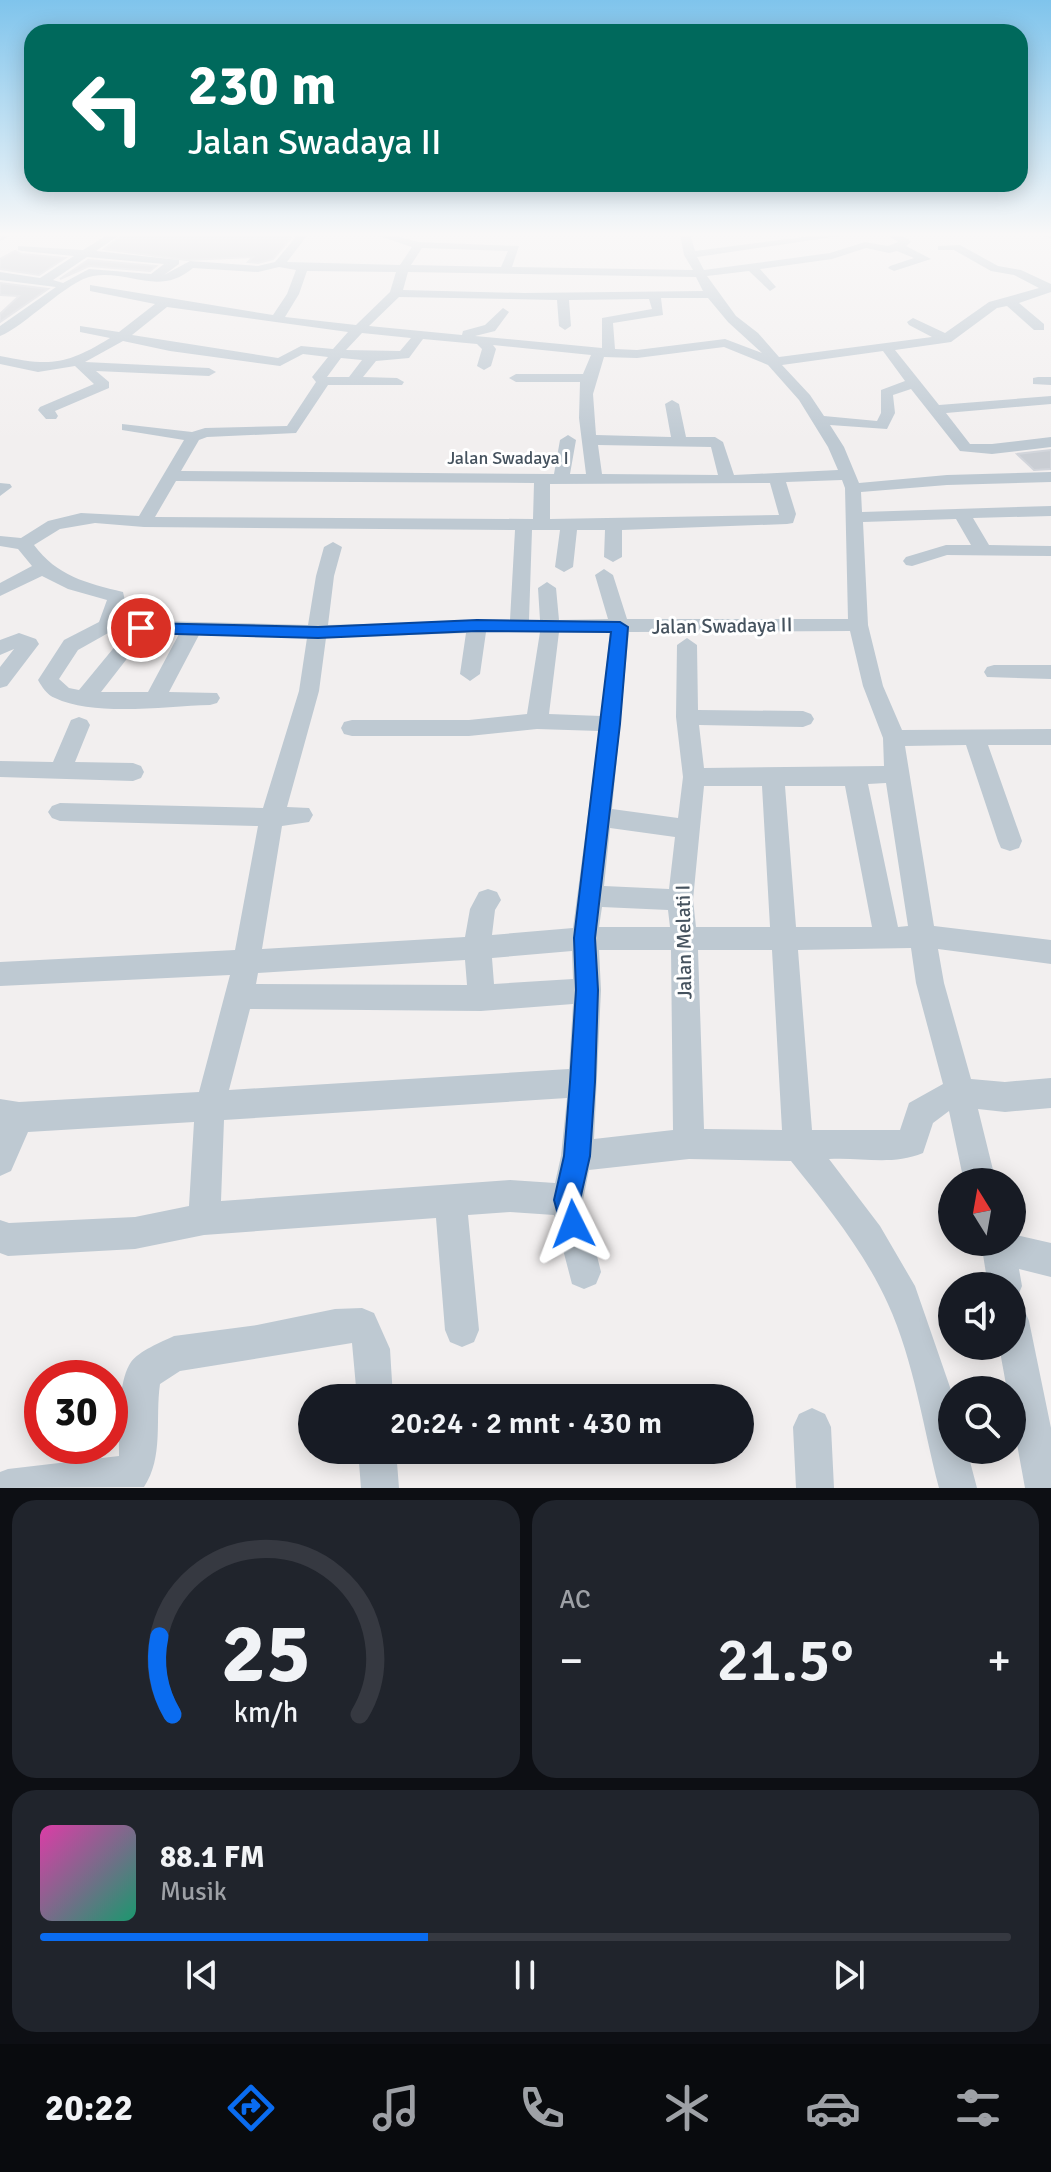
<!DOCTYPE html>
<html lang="id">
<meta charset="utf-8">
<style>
body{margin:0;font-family:Signika,sans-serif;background:#20242c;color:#f1f3f6;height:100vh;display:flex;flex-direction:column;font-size:30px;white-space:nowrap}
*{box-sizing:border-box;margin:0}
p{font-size:26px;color:#9ea1a6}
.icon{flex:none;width:44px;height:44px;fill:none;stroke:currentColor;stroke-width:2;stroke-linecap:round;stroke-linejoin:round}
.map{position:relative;height:1488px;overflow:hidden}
.details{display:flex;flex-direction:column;gap:12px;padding:12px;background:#0d0f14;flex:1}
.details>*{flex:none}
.top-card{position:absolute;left:24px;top:24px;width:1004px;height:168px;border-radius:24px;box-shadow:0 4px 20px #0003;background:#00695c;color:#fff;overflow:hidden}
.needle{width:52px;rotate:349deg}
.fabs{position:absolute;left:938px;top:1168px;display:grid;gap:16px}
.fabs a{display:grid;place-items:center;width:88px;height:88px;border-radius:50%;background:#171b24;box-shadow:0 4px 20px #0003;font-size:40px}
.speed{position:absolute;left:24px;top:1360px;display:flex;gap:16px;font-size:40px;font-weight:700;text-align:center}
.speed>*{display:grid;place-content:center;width:104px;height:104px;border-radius:50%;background:#171b24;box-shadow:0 4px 20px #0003;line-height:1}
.speed .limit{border:12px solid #d22;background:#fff;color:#111}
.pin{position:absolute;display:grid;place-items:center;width:68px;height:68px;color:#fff;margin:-34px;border:4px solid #fff;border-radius:50%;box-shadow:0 2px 8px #0007}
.me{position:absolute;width:88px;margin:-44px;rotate:357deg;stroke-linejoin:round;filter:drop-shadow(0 0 6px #0008)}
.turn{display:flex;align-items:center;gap:28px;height:168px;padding:0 32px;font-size:36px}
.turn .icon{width:104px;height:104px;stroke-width:2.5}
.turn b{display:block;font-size:56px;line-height:68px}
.big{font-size:60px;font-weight:600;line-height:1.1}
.details .tile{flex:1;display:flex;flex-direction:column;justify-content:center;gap:12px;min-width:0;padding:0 28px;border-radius:24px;background:#20242c}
.details .dial{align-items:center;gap:0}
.dial svg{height:208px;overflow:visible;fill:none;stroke:#363941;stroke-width:7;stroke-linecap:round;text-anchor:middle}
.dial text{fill:#f1f3f6;stroke:none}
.song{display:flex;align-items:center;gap:24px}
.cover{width:96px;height:96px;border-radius:12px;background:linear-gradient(135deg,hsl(320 70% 55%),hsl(160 70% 35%))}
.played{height:8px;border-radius:4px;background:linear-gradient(90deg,#0a6cf0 40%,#363941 40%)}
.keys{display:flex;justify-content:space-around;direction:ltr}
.heat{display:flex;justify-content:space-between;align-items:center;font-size:44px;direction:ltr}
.details .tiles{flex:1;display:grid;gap:12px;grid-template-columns:1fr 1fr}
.tile:last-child{grid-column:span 2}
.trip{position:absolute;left:298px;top:1384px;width:456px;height:80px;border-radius:40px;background:#171b24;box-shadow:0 4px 20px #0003;font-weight:600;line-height:80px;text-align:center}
.dock{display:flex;height:128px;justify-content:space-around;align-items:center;background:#090b0e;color:#9ea1a6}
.dock .icon{width:56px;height:56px}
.dock .on{color:#0a6cf0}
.dock b{font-size:36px;color:#f1f3f6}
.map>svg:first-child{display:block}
.building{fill:#caced4;stroke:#d2d5db;stroke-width:2}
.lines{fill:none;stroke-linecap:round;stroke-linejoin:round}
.minor{fill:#bec9d2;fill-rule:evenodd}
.route{fill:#0a6cf0;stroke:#06469c;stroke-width:2}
.labels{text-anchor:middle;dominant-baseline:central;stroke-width:6;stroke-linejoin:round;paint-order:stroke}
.far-street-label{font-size:18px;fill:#45525e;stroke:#fff}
.street-label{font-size:20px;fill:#45525e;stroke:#fff}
</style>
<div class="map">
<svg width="1051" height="1488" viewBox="0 0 1051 1488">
<rect width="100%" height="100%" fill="#f2efef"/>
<path class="building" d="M124,234H289L291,238L273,259L258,263L248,262L253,257L186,260L104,249Z
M15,251L21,254L65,258L39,275L0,269V259Z
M88,260L156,266L150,271L89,266L60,279Z
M0,283L48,289L0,322V314L19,296L0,295Z
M1051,450V469L1034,470L1017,454Z"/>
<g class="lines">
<path class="minor" d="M1,234H14L0,241Z
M109,234H121L96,251L179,260V264L164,275L190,261L258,266L275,262L295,238L292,234H303L306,237L287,262L400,265L412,247L373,234H389L419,242L519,246L512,267L693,270L684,255L680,234H690L695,251L826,234H853L697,257L704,270L830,253L865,242L888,246L898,242L886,234C896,234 904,234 911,242L906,246L931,259L894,271L888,268L890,266L914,258L897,251L889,253L866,248L832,259L760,269L776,287L770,291L749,271L707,276L736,316L758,333L779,357L932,337L909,325L907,322L913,318L945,333L989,302L1039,288L1014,275L991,271L954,250H938V246L960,245L998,266L1021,270L1051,284V292L1019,303L1044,324V330H1034L1007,306L997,308L951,342L895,350L939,405L1051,396V404L946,413L970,444H992L1051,437V447L992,454L960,451L911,389L893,395L895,413L887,429L830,425L844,447L859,483L947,475L1051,472V482L947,485L861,492L862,512L1051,506V516L973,518L989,545L1051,546V556L947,555L912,566L906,565L903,561L906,557L946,545H971L956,519L863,522L868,625L883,686L902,730L1051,729V745H988L1022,841L1019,848L1010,851L1001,848L998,841L966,745L905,746L934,926L1051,940V964L938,949L944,983L971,1079L1005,1082L1051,1078V1108L1005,1112L978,1109L996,1182H964L949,1111L933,1123L923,1153C891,1166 862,1157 829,1159L880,1226L915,1286L952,1393V1450H967L977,1488H939C923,1427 914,1361 888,1304C864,1251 827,1206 791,1161L689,1159L589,1170L583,1200L601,1272L596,1284L584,1289L572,1284L554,1215L510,1212L468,1215L479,1330L474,1342L462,1347L450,1342L445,1330L436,1218L204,1235L135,1249L8,1256L0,1253V1220L9,1223L135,1217L189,1206L194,1122L28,1132L11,1171L0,1176V1099L19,1102L199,1092L230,975L0,986V962L235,950L258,826L60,821L52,818L48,812L52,806L60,803L263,808L299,691L307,638L199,635L169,692L217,693L220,698L217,703L210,705C167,706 94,717 55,698C47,695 42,687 38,680L64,640L99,622L107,600L68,589L42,576L0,596V583L32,566L18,549L0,546V536L21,538L48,521L81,513L139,516L184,440L122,430V424L192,432L205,428L287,426L316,382L312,377L328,357L303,354L280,366L170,351L123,341L85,362L209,368L216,372L209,376L96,371L109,382V388L55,411L58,416L56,419H46L38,410L40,407L94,384L75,366L38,372L0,364V356C49,366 65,366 110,338L80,332V326L119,332L155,304L90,291V285L273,315L287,294L296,270L279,267L258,272L193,268C159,297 130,270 93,276C68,280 24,327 0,336V326L56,287L0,280V272L40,278L74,256L22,251L18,250V246L83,250ZM422,248L508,251L501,267L411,265ZM87,257L164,264L151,274L89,269L63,283L53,280ZM307,271L396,272L390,292L356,325L285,317L299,294ZM408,272L696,277L703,291L524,293L403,290ZM399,297L557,300L559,326L565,330L571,326L569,300L649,299L652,309L602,318V348L475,336L495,331L509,312L503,308L485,325L463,331L462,335L369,326ZM661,298H708L728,322L762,353L725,339L637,350L615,349L613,323L663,315ZM167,307L348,332L333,349L301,346L278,358L132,335ZM362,333L411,338L400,351L346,350ZM423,339L477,344L482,349L477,366L484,370L491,366L496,349L493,345L591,355L583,374H516L509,378L516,382H580L579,418L586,474H570L576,440L568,435L560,440L554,474L181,471L199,440L207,437L296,433L328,385H402L404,382L397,378L363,377L376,361L409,358ZM724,347L768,365L799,400L828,447L838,470L734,475L723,442L715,437H686L679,404L672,400L665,404L671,437L596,435L593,394L604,357L637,358ZM883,351L905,381L881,390V413L877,421L824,416L810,395L782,365ZM341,358L362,360L349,377H327ZM598,445L711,447L718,475L602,474ZM842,480L845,488L848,619H627L613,575L604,569L595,575L608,619L559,620L556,588L547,582L538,588L540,620H529L532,530H560L555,567L564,572L573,567L577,530H605L604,557L613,562L622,557V530L787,524L793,523L796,514L786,482ZM176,481L534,483L533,519L155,517ZM770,483L779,515L550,519V484ZM95,523L144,527L515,530L510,620L328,625L334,576L342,547L333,542L324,547L316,576L308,625L119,620L126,605L123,592C86,583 57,576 34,545L60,529ZM850,631L863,686L883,738L884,766L704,768L699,725L803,727L811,724L814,719L811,714L803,711L698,710L697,645L687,638L677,645L676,717L683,777L678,818L612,809L629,632ZM110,632L126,633L79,690L69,688L59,679L78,650ZM486,632H540L527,714L469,720H352L344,722L341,728L344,734L352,736H469L537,729L599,731L573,928L492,935L495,910L501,900L497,892L488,889L479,892L470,909L465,937L262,949L282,826L309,822L313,815L309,808L287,807L319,691L326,638L466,633L460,674L470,681L480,674ZM559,632H610L601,716L549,714ZM147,633L179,634L148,692H101ZM886,783L908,926L898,927L868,784ZM704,786H762L770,927H696L693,900ZM785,786H845L872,927H796ZM610,828L675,837L669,889L604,886ZM602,907L668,910L670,927H599ZM911,948L916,983L943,1084L909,1103L900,1130H812L798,950ZM599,950H671L673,1130L594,1139L601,990ZM698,950H772L782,1130L704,1129ZM572,951L573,979L494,984L492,958ZM465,960L467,985L256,984L258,973ZM573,1004L569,1069L229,1090L250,1009L481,1011ZM567,1098L561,1156L555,1183L510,1180L221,1201L224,1120Z
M1051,234V239L1044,235L1045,234Z
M1038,377H1051V385L1033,384V378Z
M0,483L10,484L12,487L0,496Z
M19,633L36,639L39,644L7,686L0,688V667L14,649L0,655V640Z
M994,665H1051V679L987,677L984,672L987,667Z
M79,717L87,720L90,725L75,762L133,763L141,766L144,772L141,778L133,781L0,777V761L53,762L71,720Z
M1012,1234L1051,1243V1277L1019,1269L1022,1286L1017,1298L1012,1300V1286H988L981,1242H1012Z
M1012,1304L1024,1309L1029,1321L1051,1428V1488H1025L1012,1417V1390H1007L999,1346H1012Z
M362,1308L374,1313L390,1349L393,1398H357L352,1343L180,1371L160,1384C155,1419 164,1457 144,1487L0,1488V1472L8,1469L119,1456C119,1433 117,1382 131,1362C139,1351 161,1342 174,1336L257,1325L335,1309Z
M812,1408L825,1414L831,1427L834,1488H796L793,1427L799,1414Z
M358,1450H396L399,1488H361Z"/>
</g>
<linearGradient id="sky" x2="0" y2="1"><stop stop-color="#7fc4ec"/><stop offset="0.53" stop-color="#f9f8f8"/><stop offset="1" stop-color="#f9f8f8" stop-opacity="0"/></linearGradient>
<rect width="1051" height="442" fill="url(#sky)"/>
<path class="route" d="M477,620L620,622L628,627L620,724L595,938L598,990L595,1082L590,1156L580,1200L586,1224L582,1233L573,1237L563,1233L554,1200L564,1156L570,1082L576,990L574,938L611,632L477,631L318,638L141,633L133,628L141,623L318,627Z"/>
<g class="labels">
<g class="far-street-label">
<text x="508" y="458">Jalan Swadaya I</text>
</g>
<g class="street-label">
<text transform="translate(722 626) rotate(-1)">Jalan Swadaya II</text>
<text transform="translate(684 942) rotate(-91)">Jalan Melati I</text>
</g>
</g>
</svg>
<div class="fabs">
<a><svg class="needle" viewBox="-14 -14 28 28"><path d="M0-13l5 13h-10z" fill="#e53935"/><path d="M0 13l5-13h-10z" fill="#9ea1a6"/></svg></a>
<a><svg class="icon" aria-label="sound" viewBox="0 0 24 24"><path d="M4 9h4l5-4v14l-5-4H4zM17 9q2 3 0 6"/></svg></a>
<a><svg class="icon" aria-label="search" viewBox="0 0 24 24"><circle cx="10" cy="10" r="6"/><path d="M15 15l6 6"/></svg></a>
</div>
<div class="speed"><div class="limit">30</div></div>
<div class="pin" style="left:141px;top:628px;background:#d93025"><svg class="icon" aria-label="arrive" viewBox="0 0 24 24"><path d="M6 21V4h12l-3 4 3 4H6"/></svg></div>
<svg class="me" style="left:573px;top:1224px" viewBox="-20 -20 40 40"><path d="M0-17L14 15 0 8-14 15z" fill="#0a6cf0" stroke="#fff" stroke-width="4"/></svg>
<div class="trip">20:24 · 2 mnt · 430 m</div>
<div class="top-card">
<div class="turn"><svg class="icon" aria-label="left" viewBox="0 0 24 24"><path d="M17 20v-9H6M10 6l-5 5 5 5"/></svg><div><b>230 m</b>Jalan Swadaya II</div></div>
</div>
</div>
<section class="details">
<div class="tiles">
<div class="tile dial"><svg viewBox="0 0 100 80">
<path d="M14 69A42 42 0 1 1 86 69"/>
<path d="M14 69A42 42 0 0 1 9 39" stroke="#0a6cf0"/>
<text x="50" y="56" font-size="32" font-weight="700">25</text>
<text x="50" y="72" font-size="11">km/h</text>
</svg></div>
<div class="tile"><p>AC</p>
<div class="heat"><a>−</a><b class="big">21.5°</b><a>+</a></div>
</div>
<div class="tile">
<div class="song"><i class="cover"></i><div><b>88.1 FM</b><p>Musik</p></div></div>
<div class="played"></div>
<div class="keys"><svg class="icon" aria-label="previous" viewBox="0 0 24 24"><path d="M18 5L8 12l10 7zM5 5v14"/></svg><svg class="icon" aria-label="pause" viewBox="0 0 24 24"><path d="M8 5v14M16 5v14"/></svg><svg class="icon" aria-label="next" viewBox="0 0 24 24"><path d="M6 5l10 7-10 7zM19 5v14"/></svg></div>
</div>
</div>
</section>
<nav class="dock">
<b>20:22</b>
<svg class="icon on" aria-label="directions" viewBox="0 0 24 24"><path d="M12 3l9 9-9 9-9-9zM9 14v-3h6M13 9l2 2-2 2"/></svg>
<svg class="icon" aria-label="music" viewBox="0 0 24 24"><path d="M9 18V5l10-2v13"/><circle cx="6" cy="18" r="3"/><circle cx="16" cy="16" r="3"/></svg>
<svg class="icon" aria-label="phone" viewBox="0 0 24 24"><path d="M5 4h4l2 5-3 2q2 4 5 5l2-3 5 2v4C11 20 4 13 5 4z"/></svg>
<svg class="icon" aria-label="climate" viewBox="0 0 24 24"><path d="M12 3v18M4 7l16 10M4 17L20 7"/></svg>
<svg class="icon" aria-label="car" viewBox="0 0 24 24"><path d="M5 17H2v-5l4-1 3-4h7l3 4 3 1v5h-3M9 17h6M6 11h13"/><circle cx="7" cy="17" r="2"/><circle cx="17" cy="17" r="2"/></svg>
<svg class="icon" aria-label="filters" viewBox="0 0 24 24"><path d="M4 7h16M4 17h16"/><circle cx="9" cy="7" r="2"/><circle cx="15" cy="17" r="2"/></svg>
</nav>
